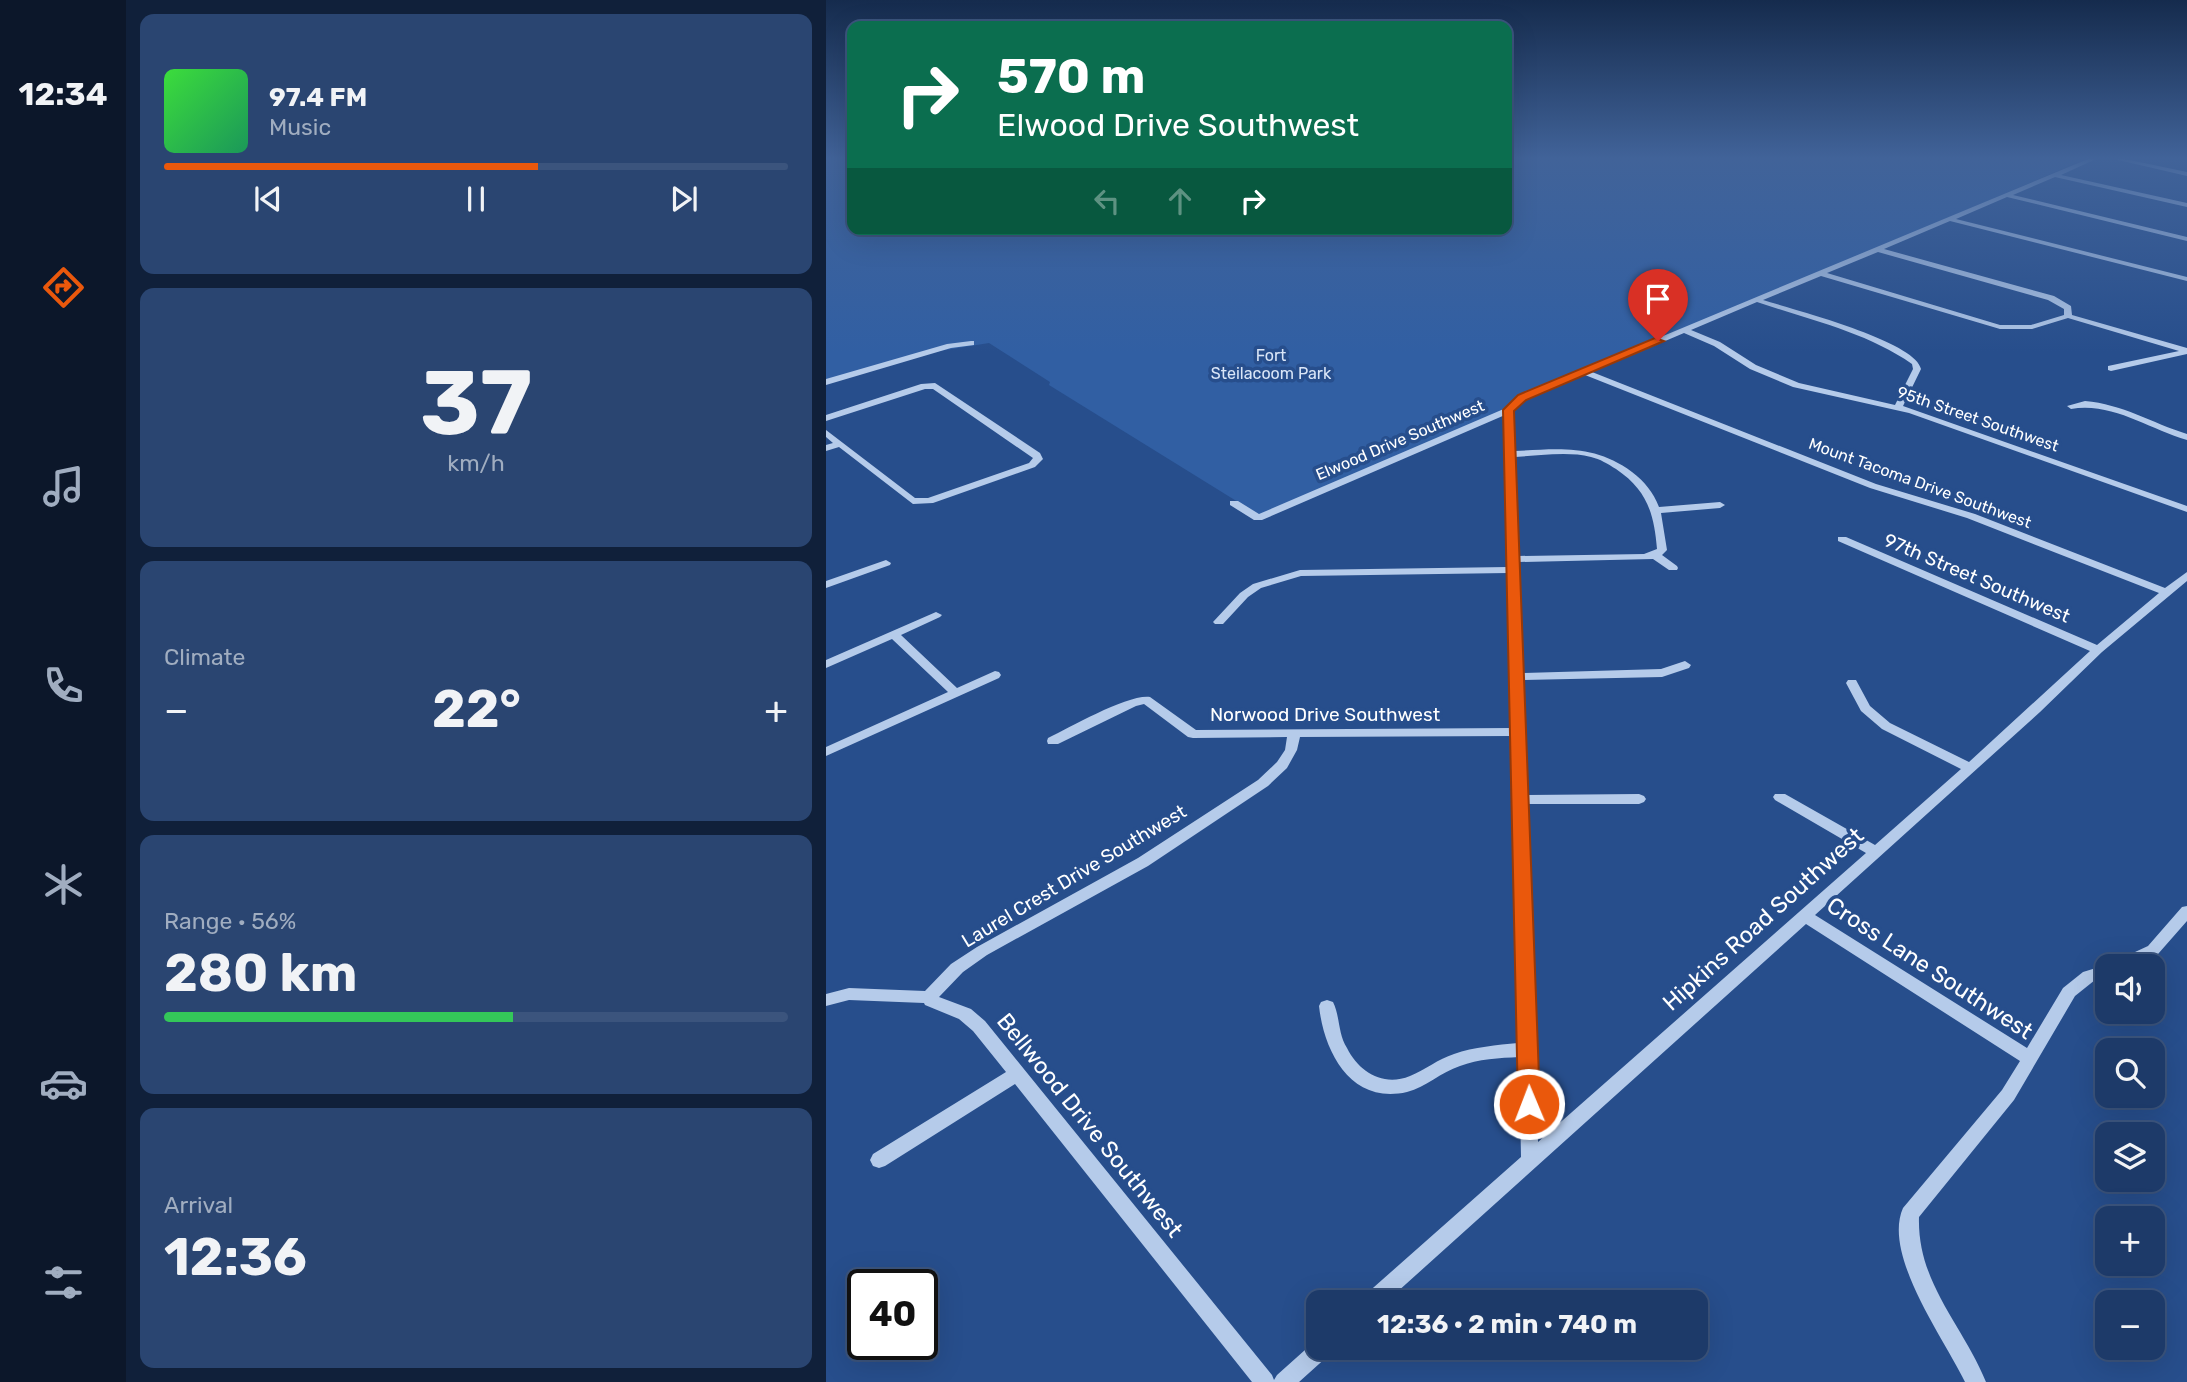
<!DOCTYPE html>
<meta charset="utf-8">
<style>
body{margin:0;font-family:Rubik,sans-serif;background:#2a4571;color:#f1f3f6;height:100vh;display:flex;flex-direction:column;font-size:26px;white-space:nowrap}
*{box-sizing:border-box;margin:0}
p{font-size:23px;color:#a0adc0}
.icon{flex:none;width:38px;height:38px;fill:none;stroke:currentColor;stroke-width:2;stroke-linecap:round;stroke-linejoin:round}
.map{position:relative;flex:1;overflow:hidden}
.sheet{display:flex;flex-direction:column;gap:14px;padding:14px;background:#10203a;width:700px}
.sheet>*{flex:none}
.top-card{position:absolute;left:21px;top:21px;width:665px;height:214px;border-radius:14px;box-shadow:0 7px 28px #0002,0 0 0 2px #3b547d;background:#0b6e4f;color:#fff;overflow:hidden}
.fabs{position:absolute;left:1269px;top:954px;display:grid;gap:14px}
.fabs a{display:grid;place-items:center;width:70px;height:70px;border-radius:14px;background:#1d3a69;box-shadow:0 7px 28px #0002,0 0 0 2px #3b547d;font-size:35px}
.speed{position:absolute;left:21px;top:1269px;display:flex;gap:14px;font-size:35px;font-weight:700;text-align:center}
.speed>*{display:grid;place-content:center;width:91px;height:91px;border-radius:50%;background:#1d3a69;box-shadow:0 7px 28px #0002,0 0 0 2px #3b547d;line-height:1}
.speed .limit{border:4px solid #111;border-radius:10px;background:#fff;color:#111}
.pin{position:absolute;display:grid;place-items:center;width:60px;height:60px;color:#fff;margin:-72px -30px;border-radius:50% 50% 50% 0;rotate:-45deg;box-shadow:0 0 7px #0007}
.pin .icon{rotate:45deg}
.me{position:absolute;width:77px;margin:-38px;rotate:359deg;stroke-linejoin:round;filter:drop-shadow(0 0 5px #0008)}
.turn{display:flex;align-items:center;gap:24px;height:147px;padding:0 35px;font-size:32px}
.turn .icon{width:91px;height:91px;stroke-width:2.5}
.turn b{display:block;font-size:49px;line-height:60px}
.lanes{display:flex;align-items:center;height:66px;padding:0 35px;background:#0003;justify-content:center;gap:35px;direction:ltr}
.lanes .off{opacity:.35}
.big{font-size:52px;font-weight:700;line-height:1.1}
.sheet .card{flex:1;display:flex;flex-direction:column;justify-content:center;gap:10px;min-width:0;padding:0 24px;border-radius:14px;background:#2a4571}
.sheet .dial{align-items:center;gap:0}
.dial b{font-size:91px;line-height:1}
.song{display:flex;align-items:center;gap:21px}
.cover{width:84px;height:84px;border-radius:10px;background:linear-gradient(135deg,hsl(120 70% 55%),hsl(150 70% 35%))}
.played{height:7px;border-radius:4px;background:linear-gradient(90deg,#ea580c 60%,#3b547d 60%)}
.keys{display:flex;justify-content:space-around;direction:ltr}
.heat{display:flex;justify-content:space-between;align-items:center;font-size:38px;direction:ltr}
.charge{height:10px;border-radius:5px;background:linear-gradient(90deg,#34c759 56%,#3b547d 0)}
.trip{position:absolute;left:480px;top:1290px;width:402px;height:70px;border-radius:14px;background:#1d3a69;box-shadow:0 7px 28px #0002,0 0 0 2px #3b547d;font-weight:700;line-height:70px;text-align:center}
main{display:flex;flex:1;min-height:0}
.menu{display:flex;flex-direction:column;width:126px;justify-content:space-around;align-items:center;background:#0c172a;color:#a0adc0}
.menu .icon{width:49px;height:49px}
.menu .on{color:#ea580c}
.menu b{font-size:32px;color:#f1f3f6}
.map>svg:first-child{display:block}
.green{fill:#315fa3}
.lines{fill:none;stroke-linecap:round;stroke-linejoin:round}
.minor{fill:#b5cbea;fill-rule:evenodd}
.route{fill:#ea580c;stroke:#983908;stroke-width:2}
.labels{text-anchor:middle;dominant-baseline:central;stroke-width:7;stroke-linejoin:round;paint-order:stroke}
.far-park-label{font-size:16px;fill:#dae6f8;stroke:#274e8c}
.far-street-label{font-size:16px;fill:#fff;stroke:#274e8c}
.street-label{font-size:19px;fill:#fff;stroke:#274e8c}
.near-street-label{font-size:23px;fill:#fff;stroke:#274e8c}
</style>
<main>
<nav class="menu">
<b>12:34</b>
<svg class="icon on" aria-label="directions" viewBox="0 0 24 24"><path d="M12 3l9 9-9 9-9-9zM9 14v-3h6M13 9l2 2-2 2"/></svg>
<svg class="icon" aria-label="music" viewBox="0 0 24 24"><path d="M9 18V5l10-2v13"/><circle cx="6" cy="18" r="3"/><circle cx="16" cy="16" r="3"/></svg>
<svg class="icon" aria-label="phone" viewBox="0 0 24 24"><path d="M5 4h4l2 5-3 2q2 4 5 5l2-3 5 2v4C11 20 4 13 5 4z"/></svg>
<svg class="icon" aria-label="climate" viewBox="0 0 24 24"><path d="M12 3v18M4 7l16 10M4 17L20 7"/></svg>
<svg class="icon" aria-label="car" viewBox="0 0 24 24"><path d="M5 17H2v-5l4-1 3-4h7l3 4 3 1v5h-3M9 17h6M6 11h13"/><circle cx="7" cy="17" r="2"/><circle cx="17" cy="17" r="2"/></svg>
<svg class="icon" aria-label="filters" viewBox="0 0 24 24"><path d="M4 7h16M4 17h16"/><circle cx="9" cy="7" r="2"/><circle cx="15" cy="17" r="2"/></svg>
</nav>
<section class="sheet">
<div class="card">
<div class="song"><i class="cover"></i><div><b>97.4 FM</b><p>Music</p></div></div>
<div class="played"></div>
<div class="keys"><svg class="icon" aria-label="previous" viewBox="0 0 24 24"><path d="M18 5L8 12l10 7zM5 5v14"/></svg><svg class="icon" aria-label="pause" viewBox="0 0 24 24"><path d="M8 5v14M16 5v14"/></svg><svg class="icon" aria-label="next" viewBox="0 0 24 24"><path d="M6 5l10 7-10 7zM19 5v14"/></svg></div>
</div>
<div class="card dial"><b>37</b><p>km/h</p></div>
<div class="card"><p>Climate</p>
<div class="heat"><a>−</a><b class="big">22°</b><a>+</a></div>
</div>
<div class="card"><p>Range · 56%</p><b class="big">280 km</b><div class="charge"></div></div>
<div class="card"><p>Arrival</p><b class="big">12:36</b></div>
</section>
<div class="map">
<svg width="1361" height="1382" viewBox="0 0 1361 1382">
<rect width="100%" height="100%" fill="#274e8c"/>
<path class="green" d="M0,159H26V229H681V159H1259L433,515L223,385L224,382L163,343L101,353L0,382Z"/>
<g class="lines">
<path class="minor" d="M1262,159H1270L1235,175L1361,203V207L1229,177L1187,195L1361,237V241L1181,197L1130,219L1361,277V281L1124,221L1058,249L1228,296L1245,306L1246,315L1361,348V354L1285,371L1282,370V366L1353,351L1242,318L1206,329H1174L995,276L937,300C965,309 1090,341 1095,369L1077,406L1361,506V512L1083,413L967,387L924,369L888,346L858,333L766,372L1050,484L1149,514L1339,588L1361,572V581L1276,652L1214,712L989,915L1201,1048L1237,988L1257,972L1283,964L1322,946L1356,907L1361,906V921L1332,954L1304,966H1281V975L1269,980L1249,996L1188,1100L1093,1217C1091,1283 1137,1325 1160,1382H1139C1119,1340 1056,1255 1077,1208L1176,1090L1194,1061L980,924L560,1302H536L539,1295L695,1157L693,1057C674,1058 652,1059 634,1066C615,1072 600,1087 581,1092C525,1105 498,1052 493,1006L495,1002L501,1000L507,1002C514,1016 512,1034 521,1048C533,1072 557,1087 584,1076C599,1070 612,1059 628,1054C648,1047 671,1045 692,1043L686,736L474,737L471,750L461,768L442,786L322,866L161,955L137,972L113,997L145,1009L159,1021L446,1375L448,1380L451,1375L489,1341L492,1340V1348H506L503,1355L473,1382H426L189,1084L59,1166L53,1168L47,1166L44,1160L47,1154L180,1072L147,1031L133,1019L99,1005L98,1003L23,1000L0,1006V994L23,988L99,991L125,964L151,947L312,858L432,780L451,762L459,750L461,737L367,738L362,737L318,704L310,706L232,744H222L221,741L222,738C245,727 302,694 324,697L370,730L686,728L682,573L475,576L435,588L422,597L397,624H389L387,622L414,593L427,584L474,570L682,567L679,415L436,520H428L404,505V501H412L433,514L680,408L693,396ZM1052,252L1222,300L1238,309V315L1205,325H1174L1001,273ZM931,302C984,320 1040,332 1086,364L1087,369L1069,405L973,383L930,365L894,342L865,330ZM759,375L1044,488L1141,518L1333,593L1271,645L1020,537H1012V541L1264,651L1143,762L1064,723L1044,706L1030,680H1022L1020,683L1035,711L1056,729L1135,769L1049,845L959,794H949L947,797L949,800L1040,853L712,1142L701,804H813L818,802L820,799L818,796L813,794L701,795L697,680L836,677L863,668L865,665L859,661L835,669L696,673L693,562L827,559L843,570H851L852,568L851,566L836,555L841,550L835,513L894,508L899,505L894,502L833,507C827,492 819,482 806,472C768,444 733,449 689,451L687,411L699,400ZM715,455C732,454 749,453 765,457C774,459 782,464 790,469C821,490 828,513 831,549L818,554L692,556L689,457Z
M1288,159H1299L1361,172V176Z
M145,341H148V345L125,348L0,385V379L121,344Z
M109,383L214,453L217,459L209,467L107,503L87,504L13,447L0,451V445L7,443L0,437V430L89,498H102L203,463L207,458L107,389H99L0,421V415L95,384Z
M1259,401C1296,404 1326,423 1361,434V440C1322,429 1287,402 1245,409L1241,406Z
M60,560L65,563L64,565L0,588V581Z
M110,612L116,615L114,617L75,635L131,688L169,671L173,672L175,675L173,678L0,756V747L122,692L66,639L0,668V660Z"/>
</g>
<linearGradient id="sky" x2="0" y2="1"><stop stop-color="#152b4d"/><stop offset="0.45" stop-color="#416399"/><stop offset="1" stop-color="#416399" stop-opacity="0"/></linearGradient>
<rect width="1361" height="352" fill="url(#sky)"/>
<path class="route" d="M829,338L838,341L700,400L688,411L714,1104L711,1111L703,1113L695,1111L692,1104L677,410L692,395Z"/>
<g class="labels">
<g class="far-park-label">
<text x="445" y="355">Fort<tspan x="445" dy="18">Steilacoom Park</tspan></text>
</g>
<g class="far-street-label">
<text transform="translate(1152 419) rotate(19)">95th Street Southwest</text>
<text transform="translate(574 440) rotate(-23)">Elwood Drive Southwest</text>
<text transform="translate(1094 483) rotate(20)">Mount Tacoma Drive Southwest</text>
</g>
<g class="street-label">
<text transform="translate(1151 578) rotate(23)">97th Street Southwest</text>
<text x="499" y="714">Norwood Drive Southwest</text>
<text transform="translate(248 876) rotate(-31)">Laurel Crest Drive Southwest</text>
</g>
<g class="near-street-label">
<text transform="translate(937 919) rotate(-42)">Hipkins Road Southwest</text>
<text transform="translate(1104 968) rotate(33)">Cross Lane Southwest</text>
<text transform="translate(264 1125) rotate(51)">Bellwood Drive Southwest</text>
</g>
</g>
</svg>
<div class="fabs">
<a><svg class="icon" aria-label="sound" viewBox="0 0 24 24"><path d="M4 9h4l5-4v14l-5-4H4zM17 9q2 3 0 6"/></svg></a>
<a><svg class="icon" aria-label="search" viewBox="0 0 24 24"><circle cx="10" cy="10" r="6"/><path d="M15 15l6 6"/></svg></a>
<a><svg class="icon" aria-label="layers" viewBox="0 0 24 24"><path d="M12 4l9 5-9 5-9-5zM3 14l9 5 9-5"/></svg></a>
<a>+</a>
<a>−</a>
</div>
<div class="speed"><div class="limit">40</div></div>
<div class="pin" style="left:832px;top:341px;background:#d93025"><svg class="icon" aria-label="arrive" viewBox="0 0 24 24"><path d="M6 21V4h12l-3 4 3 4H6"/></svg></div>
<svg class="me" style="left:703px;top:1104px" viewBox="-20 -20 40 40"><circle r="17" fill="#ea580c" stroke="#fff" stroke-width="3"/><path d="M0-11L8 9 0 5-8 9z" fill="#fff"/></svg>
<div class="trip">12:36 · 2 min · 740 m</div>
<div class="top-card">
<div class="turn"><svg class="icon" aria-label="right" viewBox="0 0 24 24"><path d="M7 20v-9h11M14 6l5 5-5 5"/></svg><div><b>570 m</b>Elwood Drive Southwest</div></div>
<div class="lanes"><svg class="icon off" aria-label="left" viewBox="0 0 24 24"><path d="M17 20v-9H6M10 6l-5 5 5 5"/></svg><svg class="icon off" aria-label="ahead" viewBox="0 0 24 24"><path d="M12 20V5M6 11l6-6 6 6"/></svg><svg class="icon" aria-label="right" viewBox="0 0 24 24"><path d="M7 20v-9h11M14 6l5 5-5 5"/></svg></div>
</div>
</div>
</main>
